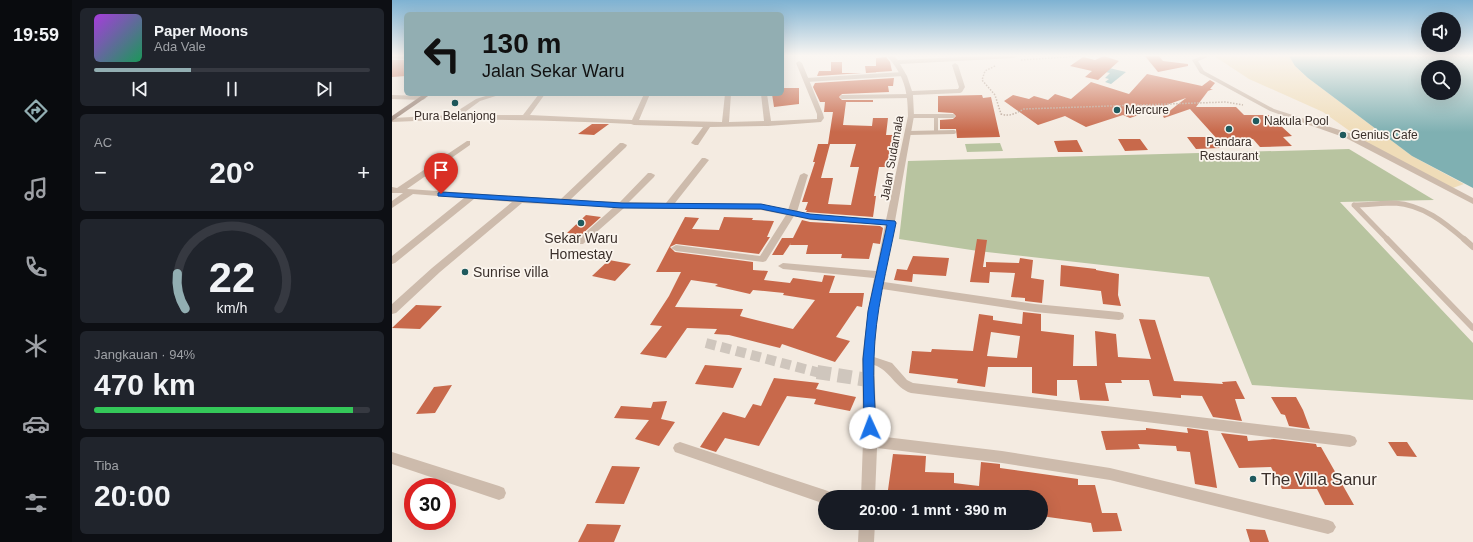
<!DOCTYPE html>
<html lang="id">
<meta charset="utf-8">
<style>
body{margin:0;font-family:Helvetica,sans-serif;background:#20242c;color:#f1f3f6;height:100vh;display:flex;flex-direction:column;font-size:15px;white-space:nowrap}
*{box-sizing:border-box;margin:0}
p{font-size:13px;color:#9ea1a6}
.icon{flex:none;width:22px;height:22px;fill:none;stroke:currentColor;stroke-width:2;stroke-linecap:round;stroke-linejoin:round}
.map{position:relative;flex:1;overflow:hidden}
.details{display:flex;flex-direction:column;gap:8px;padding:8px;background:#0d0f14;width:320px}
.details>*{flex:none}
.top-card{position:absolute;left:12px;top:12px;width:380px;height:84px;border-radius:6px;box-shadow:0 4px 16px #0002;background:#92aeb2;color:#111;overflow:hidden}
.fabs{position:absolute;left:1029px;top:12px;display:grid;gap:8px}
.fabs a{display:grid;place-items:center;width:40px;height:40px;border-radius:50%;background:#171b24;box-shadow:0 4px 16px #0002;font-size:20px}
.speed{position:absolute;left:12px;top:478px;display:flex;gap:8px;font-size:20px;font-weight:700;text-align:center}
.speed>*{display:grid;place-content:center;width:52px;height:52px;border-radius:50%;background:#171b24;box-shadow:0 4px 16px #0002;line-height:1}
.speed .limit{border:6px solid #d22;background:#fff;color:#111}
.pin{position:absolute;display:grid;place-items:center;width:34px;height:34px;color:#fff;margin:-41px -17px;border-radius:50% 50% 50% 0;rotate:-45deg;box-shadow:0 0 4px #0007}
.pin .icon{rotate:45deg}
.me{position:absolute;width:44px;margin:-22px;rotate:358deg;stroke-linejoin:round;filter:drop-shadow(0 0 3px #0008)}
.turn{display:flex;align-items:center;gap:14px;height:84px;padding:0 12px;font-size:18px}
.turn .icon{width:52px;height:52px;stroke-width:2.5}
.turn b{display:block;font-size:28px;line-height:34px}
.big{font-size:30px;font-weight:800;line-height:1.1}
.details .card{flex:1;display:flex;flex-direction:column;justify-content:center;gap:6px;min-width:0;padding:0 14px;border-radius:6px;background:#20242c}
.details .dial{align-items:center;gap:0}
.dial svg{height:104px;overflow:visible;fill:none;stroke:#363941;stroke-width:7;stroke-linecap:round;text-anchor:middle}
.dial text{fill:#f1f3f6;stroke:none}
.song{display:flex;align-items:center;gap:12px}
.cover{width:48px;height:48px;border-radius:6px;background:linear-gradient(135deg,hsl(280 70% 55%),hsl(150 70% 35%))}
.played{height:4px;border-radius:2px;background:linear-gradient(90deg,#92aeb2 35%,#363941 35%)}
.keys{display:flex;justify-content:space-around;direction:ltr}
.heat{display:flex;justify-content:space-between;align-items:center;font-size:22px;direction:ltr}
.charge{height:6px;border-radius:3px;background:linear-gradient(90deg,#34c759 94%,#363941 0)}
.trip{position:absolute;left:426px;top:490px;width:230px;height:40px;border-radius:20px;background:#171b24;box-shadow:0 4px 16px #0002;font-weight:800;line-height:40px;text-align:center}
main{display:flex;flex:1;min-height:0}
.tabs{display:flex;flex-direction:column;width:72px;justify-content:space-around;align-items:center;background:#090b0e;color:#9ea1a6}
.tabs .icon{width:28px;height:28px}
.tabs .active{color:#92aeb2}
.tabs b{font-size:18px;color:#f1f3f6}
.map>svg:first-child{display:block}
.green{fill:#b8c4a0}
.sand{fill:#efdcb8}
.water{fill:#7fb0b2;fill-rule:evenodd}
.building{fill:#c8694b;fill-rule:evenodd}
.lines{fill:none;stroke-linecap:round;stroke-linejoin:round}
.street-tunnel-far1{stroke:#cfc6bd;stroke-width:10;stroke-dasharray:10 5.5;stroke-linecap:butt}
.street-tunnel{stroke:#cfc6bd;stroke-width:14;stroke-dasharray:14 7;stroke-linecap:butt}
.path{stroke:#b9a596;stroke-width:1.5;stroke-dasharray:1.5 1.5;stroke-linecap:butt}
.lane-far2{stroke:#cdbbac;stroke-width:4}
.lane-far1{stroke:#cdbbac;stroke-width:5}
.lane{stroke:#cdbbac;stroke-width:6}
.street{fill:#cdbbac;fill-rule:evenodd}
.secondary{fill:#a18a7d;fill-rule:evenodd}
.route{fill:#1a73e8;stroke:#114b97}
.poi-dot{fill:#1f5a5e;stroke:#fbf5ee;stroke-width:1.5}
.labels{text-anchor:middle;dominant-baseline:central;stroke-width:3.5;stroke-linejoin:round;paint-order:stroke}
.far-poi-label{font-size:12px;fill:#3b302b;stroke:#fbf5ee;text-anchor:start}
.far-street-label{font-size:12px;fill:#3b302b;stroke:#fbf5ee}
.poi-label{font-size:14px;fill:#3b302b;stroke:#fbf5ee}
.near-poi-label{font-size:17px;fill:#3b302b;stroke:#fbf5ee;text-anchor:start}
</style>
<main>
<nav class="tabs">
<b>19:59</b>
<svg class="icon active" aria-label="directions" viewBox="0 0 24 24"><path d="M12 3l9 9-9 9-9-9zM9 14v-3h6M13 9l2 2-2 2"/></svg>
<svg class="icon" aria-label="music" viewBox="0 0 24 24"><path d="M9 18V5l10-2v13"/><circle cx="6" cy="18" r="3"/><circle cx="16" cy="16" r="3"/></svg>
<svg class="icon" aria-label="phone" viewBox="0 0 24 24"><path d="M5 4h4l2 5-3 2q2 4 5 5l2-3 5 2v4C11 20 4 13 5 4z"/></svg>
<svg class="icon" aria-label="climate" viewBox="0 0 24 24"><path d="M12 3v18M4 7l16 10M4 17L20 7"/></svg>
<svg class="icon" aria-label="car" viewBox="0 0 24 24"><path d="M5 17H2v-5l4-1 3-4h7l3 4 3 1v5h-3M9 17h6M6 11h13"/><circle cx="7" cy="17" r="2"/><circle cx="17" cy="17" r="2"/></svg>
<svg class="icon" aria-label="filters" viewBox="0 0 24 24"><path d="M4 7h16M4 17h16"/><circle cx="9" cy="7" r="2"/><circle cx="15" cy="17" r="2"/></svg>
</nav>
<section class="details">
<div class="card">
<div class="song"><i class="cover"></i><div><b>Paper Moons</b><p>Ada Vale</p></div></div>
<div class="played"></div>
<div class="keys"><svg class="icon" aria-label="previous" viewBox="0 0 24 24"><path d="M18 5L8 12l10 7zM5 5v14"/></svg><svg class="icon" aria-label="pause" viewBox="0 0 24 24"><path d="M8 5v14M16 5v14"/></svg><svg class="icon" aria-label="next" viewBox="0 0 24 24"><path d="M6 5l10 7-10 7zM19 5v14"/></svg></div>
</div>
<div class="card"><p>AC</p>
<div class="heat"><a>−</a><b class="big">20°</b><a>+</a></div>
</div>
<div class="card dial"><svg viewBox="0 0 100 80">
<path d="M14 69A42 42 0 1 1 86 69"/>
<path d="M14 69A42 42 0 0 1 8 42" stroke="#92aeb2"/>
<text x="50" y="56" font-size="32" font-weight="700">22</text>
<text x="50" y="72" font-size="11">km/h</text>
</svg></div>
<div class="card"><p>Jangkauan · 94%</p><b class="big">470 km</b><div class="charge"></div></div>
<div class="card"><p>Tiba</p><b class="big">20:00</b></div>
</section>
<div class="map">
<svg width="1081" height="542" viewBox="0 0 1081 542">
<rect width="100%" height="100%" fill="#f4ebe1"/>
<path class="green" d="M608,143L611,151L575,152L573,144Z
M957,149L1042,200L948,202L1081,343V400L860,385L817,277L586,251L507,239L516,161Z"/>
<path class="sand" d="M822,56H897L903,66L916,78L1020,156L1072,184L1055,190L983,149L931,112L857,79Z"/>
<path class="water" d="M897,56H1081V188L1020,156L916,78L903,66ZM1036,67H1062V93H1036Z
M709,66L734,72L719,84L713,82L717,79L713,78L718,73L704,70Z"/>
<path class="building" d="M712,56L727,61L706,80L693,77L700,71L678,66L691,57L703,60Z
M753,56H767L771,61L796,64V66L766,72Z
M494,57L498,62L500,71L425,76L427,71H439V62H450V73H474L473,66H484V58Z
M0,60H14V76L0,77Z
M755,74L810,86L818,80L823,83L818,89H821L816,91L804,107H844L852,115H877L900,136L891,137L900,146L868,147L861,139L826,140L798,109L772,118L771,116L794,98L738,118L731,115L694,127L673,116L646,125L612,101L621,95L637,99L642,96L656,100L663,94L679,99L699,82L737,94Z
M502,78L501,86H496L497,92L450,94L447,97L450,100H481V102H454L451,125L480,126L481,118H496L494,135H509L505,160H499L498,167H487L482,196H484L481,217L414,212L415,210H413L416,202H410L423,162H421L426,144H436L441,112H432L433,102H428L421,87L423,83ZM438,144H464L458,167H467L459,205L436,204L441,178H429Z
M390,88H407V104L382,107L380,94H390Z
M590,95L591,98L599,97L608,137L565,138L564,129H548V120L561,119L564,116L561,113L546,112V96Z
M200,124H217L202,135L186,134Z
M795,137H818L828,148L804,149Z
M726,139H748L756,150L733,151Z
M685,140L691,152H666L662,141Z
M194,215L209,217L189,235L175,233Z
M293,217L307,218L300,229L327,230L332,217L361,218L360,220L382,221L375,237H378L367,254L284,244L278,247L283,252L361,262V270L376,271L372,280L398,283L401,278L430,282L432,275L443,276L437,293H472L470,307L465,306L444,337L458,341L443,362L390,344L388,348L337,335L322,334L325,329L295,328L274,358L248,354L270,326L258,325L277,296L289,272H264ZM299,280L326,284L323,286L358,294L361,290L392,293L391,295L423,300L401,329L348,316L351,309L283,307Z
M410,220L418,222L488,226L491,228L488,244L481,243L477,259L449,258L450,254H414L416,245H398L399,243L391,255H380L390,238H401Z
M585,239L595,240L591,267H594V262L627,263L628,258L641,260L639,278L652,280L650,303L633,301V298L619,297L623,273L598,272L597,283L578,282Z
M521,256L557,258L554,276L521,274L520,282L502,280L505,269L515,270Z
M217,260L239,264L223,281L200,276Z
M669,265L704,269V270L727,274L726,295L729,306L711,304L709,291L668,286Z
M24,305L50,306L28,329L0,328Z
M631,312L649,314V331L682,335L681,366H705L703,331L724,334L726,357L759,359L747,319L763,320L782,381L831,384L830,382L844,381L853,399H843L850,421L821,417L809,394L810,396L789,395V398L761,396L757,380H729L730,383H713L717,401L688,400L685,380H665V396L640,393V367H596L593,387L565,383L566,379L517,373L520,351L539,352L540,349L581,351L587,314L601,316V320L630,324ZM599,332L628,336L625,358L595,356Z
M313,365L350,368L341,388L303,384Z
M382,378L427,383L424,389L464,397L458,411L422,404L424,399L395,396L367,446L333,438L324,452L308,447L331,412L353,418L361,404L369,406Z
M60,385L43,413L24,414L42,387Z
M879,397H904L911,410L918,429L897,426L893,415L889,414Z
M275,401L269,419L283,422L267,446L243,439L257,420L222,418L229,406L259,408L261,402Z
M754,428L796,433L795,428L816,431L825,488L803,484L798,452L785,451L784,446L746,444L748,449L714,450L709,431L754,430Z
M829,433L855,436L856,441L882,439L924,444L925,447H929L962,505H933L925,489H890L879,467L847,468Z
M996,442H1015L1025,457L1005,456Z
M501,454L534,456L533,472L562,473V483L587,486L589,462L608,464V468L686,479V485H703L710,513H725L730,531L701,532L699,523L649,516V497H495Z
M220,466L248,467L232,504L203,503Z
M195,524L229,525L222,542H186Z
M854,529L873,530L877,542H858Z"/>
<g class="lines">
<path class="street-tunnel-far1" d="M314,343L428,373"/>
<path class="street-tunnel" d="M425,372L476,380"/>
<path class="path" d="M629,60L689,56
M603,66L593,71L590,80L603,95L609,114C618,117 624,113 632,109L834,102L851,105"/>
<path class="lane-far2" d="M414,80L511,74
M450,97L518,96
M519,116H561
M544,116V132
M517,133L562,132"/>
<path class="lane-far1" d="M962,205L996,240
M962,205C976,205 989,203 1003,203C1031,205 1052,222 1073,240"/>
<path class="lane" d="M995,239L1081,328
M1072,239L1081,247"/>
<path class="street" d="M0,56H14V59L0,58Z
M495,56H501L506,60L592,56H625L622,58L508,64L515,76L520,91L566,89L567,87L560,65L563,63L566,65L573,87L570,92L568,93L521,95L522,116L503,221L505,223L502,225L492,282L643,304L727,312L731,313L732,316L731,319L727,320L643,312L490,289L486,311L482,357L500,363L515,380L521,383L958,435L963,437L965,441L963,445L958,447L519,393C503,388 498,370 482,365L485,436L610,451L718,468L936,520L941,522L944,527L941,532L936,534L718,480L610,463L485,448L483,497H469L471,441L470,359L476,311L482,278L391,269L386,266L391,263L484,271L493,225L418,220L402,216L374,261L371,262L284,251L279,248L284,245L368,256L394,215L369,210L232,208L191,244H185L183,242L185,240L222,207L130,203L48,272L4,313L0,314V304L40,268L120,202L82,199L3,263L0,264V256L72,198L21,194L0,208V201L11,193H0V187L5,188L75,141H78V145L15,189L169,199L228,143H231L235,145L234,147L178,200L228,202L256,173H259L263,175L262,177L237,202L274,203L310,158H313L317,160L283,203L369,204L396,210L408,175L412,173L416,175L405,212L418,214L494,220L516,116C516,91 512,75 495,56Z
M810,56H818L806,61L812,71L882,109L960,134L1081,198V204L954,138L878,111L808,73L800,60Z
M407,61L410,63L431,114L432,118L429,122L376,126L318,127L306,145H303L299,143L311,127L242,125L239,124C159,120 80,118 0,122V118L59,115L84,99L100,94H110L88,101L69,115H131L147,94H153L138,115L240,120L252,94H258L247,120L330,122L333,94H339L337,122L372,121L369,94H375L379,121L425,119V114L404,63Z
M0,95L31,96L34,98L31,100L0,99Z
M288,442L433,490L438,492L440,497H433V504L283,452L281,448L283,444Z
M0,452L107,486L112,488L114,493L112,498L107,500L0,464Z
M467,523H483L482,542H466Z"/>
<path class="secondary" d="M32,94H39L0,121V116Z"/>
</g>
<linearGradient id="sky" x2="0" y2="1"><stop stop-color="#7eb2d2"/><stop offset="0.42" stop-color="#faf6f2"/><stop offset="1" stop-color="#faf6f2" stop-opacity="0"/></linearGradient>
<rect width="1081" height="132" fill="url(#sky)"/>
<path class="route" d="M49,192L230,203L369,204L418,214L503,221L504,223C495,268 483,313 482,358C481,381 483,405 484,428L482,432L478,433L474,432L472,428L471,359L473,339L476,311L495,225L418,219L369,209L230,208L46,196V193Z"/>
<g class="poi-dot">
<circle cx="63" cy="103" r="4"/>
<circle cx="725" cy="110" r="4"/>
<circle cx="864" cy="121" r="4"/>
<circle cx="837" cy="129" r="4"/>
<circle cx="951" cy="135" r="4"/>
<circle cx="189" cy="223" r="4"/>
<circle cx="73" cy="272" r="4"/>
<circle cx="861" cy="479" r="4"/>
</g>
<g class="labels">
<g class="far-poi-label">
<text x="733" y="110">Mercure</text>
<text x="63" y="116" text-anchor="middle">Pura Belanjong</text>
<text x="872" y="121">Nakula Pool</text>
<text x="959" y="135">Genius Cafe</text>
<text x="837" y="142" text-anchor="middle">Pandara<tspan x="837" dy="14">Restaurant</tspan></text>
</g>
<g class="far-street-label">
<text transform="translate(500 158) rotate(-80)">Jalan Sudamala</text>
</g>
<g class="poi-label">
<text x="189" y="238">Sekar Waru<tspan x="189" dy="16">Homestay</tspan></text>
<text x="81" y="272" text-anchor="start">Sunrise villa</text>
</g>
<g class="near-poi-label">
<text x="869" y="479">The Villa Sanur</text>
</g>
</g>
</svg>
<div class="fabs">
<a><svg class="icon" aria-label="sound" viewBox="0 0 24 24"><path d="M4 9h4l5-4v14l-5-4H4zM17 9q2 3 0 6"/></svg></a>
<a><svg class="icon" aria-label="search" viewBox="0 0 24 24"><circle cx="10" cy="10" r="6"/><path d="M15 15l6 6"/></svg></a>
</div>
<div class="speed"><div class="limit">30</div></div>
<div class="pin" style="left:49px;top:194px;background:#d93025"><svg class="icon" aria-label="arrive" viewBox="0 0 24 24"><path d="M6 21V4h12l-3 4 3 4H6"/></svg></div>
<svg class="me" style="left:478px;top:428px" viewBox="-20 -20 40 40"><circle r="19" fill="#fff"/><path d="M0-13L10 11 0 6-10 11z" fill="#1a73e8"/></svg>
<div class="trip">20:00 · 1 mnt · 390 m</div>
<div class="top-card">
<div class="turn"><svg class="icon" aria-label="left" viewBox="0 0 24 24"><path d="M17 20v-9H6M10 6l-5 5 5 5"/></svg><div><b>130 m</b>Jalan Sekar Waru</div></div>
</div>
</div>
</main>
